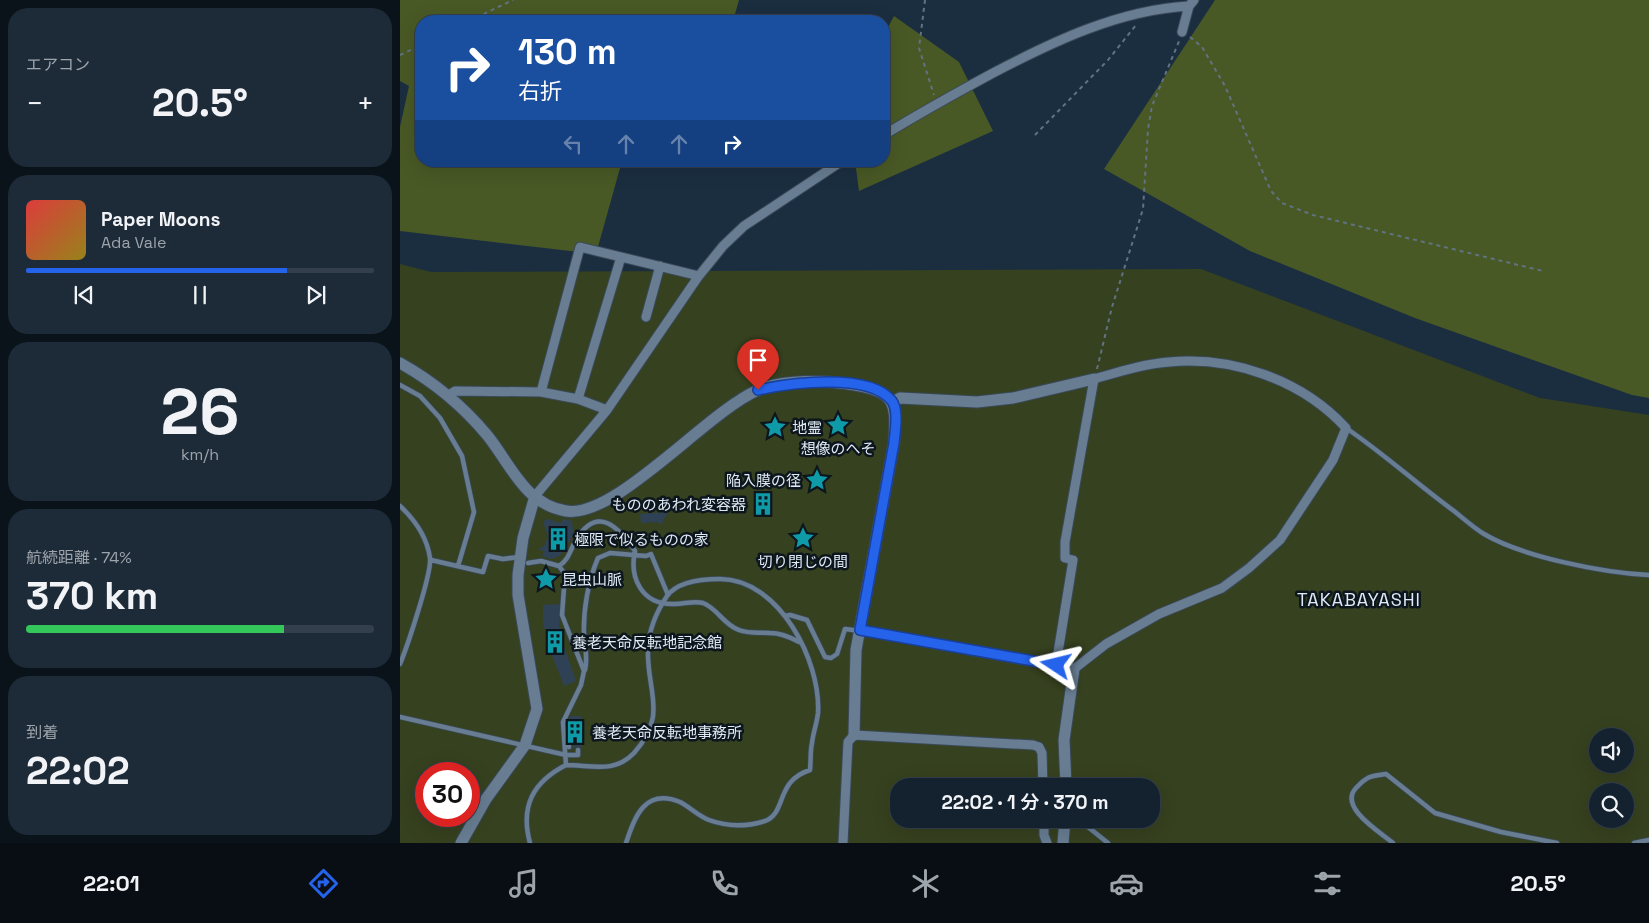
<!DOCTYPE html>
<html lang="ja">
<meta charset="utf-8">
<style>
body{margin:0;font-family:"Space Grotesk","Noto Sans JP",sans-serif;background:#1d2a38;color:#f1f3f6;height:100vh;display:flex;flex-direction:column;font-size:19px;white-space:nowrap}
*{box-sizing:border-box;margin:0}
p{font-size:16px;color:#9da4ab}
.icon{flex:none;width:28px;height:28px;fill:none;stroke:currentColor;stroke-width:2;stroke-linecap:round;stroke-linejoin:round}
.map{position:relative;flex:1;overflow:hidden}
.details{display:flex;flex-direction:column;gap:8px;padding:8px;background:#0b131a;width:400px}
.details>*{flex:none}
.hud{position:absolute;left:15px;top:15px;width:475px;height:152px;border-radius:20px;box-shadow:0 5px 20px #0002,0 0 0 1px #333f4c;background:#1a4fa0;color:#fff;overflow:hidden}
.tools{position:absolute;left:1189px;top:728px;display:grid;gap:10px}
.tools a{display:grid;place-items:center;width:45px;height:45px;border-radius:50%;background:#142230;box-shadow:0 5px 20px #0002,0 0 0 1px #333f4c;font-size:25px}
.speed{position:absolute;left:15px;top:762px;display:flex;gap:10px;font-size:25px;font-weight:700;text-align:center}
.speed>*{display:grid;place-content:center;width:65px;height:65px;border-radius:50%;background:#142230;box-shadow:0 5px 20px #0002,0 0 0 1px #333f4c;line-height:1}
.speed .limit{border:8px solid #d22;background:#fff;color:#111}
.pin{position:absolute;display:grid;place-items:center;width:42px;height:42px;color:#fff;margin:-51px -21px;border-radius:50% 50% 50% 0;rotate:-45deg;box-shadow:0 0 5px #0007}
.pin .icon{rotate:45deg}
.me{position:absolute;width:55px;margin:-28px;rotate:280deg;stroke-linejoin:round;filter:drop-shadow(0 0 4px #0008)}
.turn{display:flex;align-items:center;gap:18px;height:105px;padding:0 20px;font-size:22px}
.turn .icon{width:65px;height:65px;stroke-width:2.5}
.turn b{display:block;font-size:35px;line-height:42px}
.lanes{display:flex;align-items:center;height:48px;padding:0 20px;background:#0003;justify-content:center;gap:25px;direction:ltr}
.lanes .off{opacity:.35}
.big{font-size:38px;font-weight:600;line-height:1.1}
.details .widget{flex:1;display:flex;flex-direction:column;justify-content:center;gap:8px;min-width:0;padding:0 18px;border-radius:20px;background:#1d2a38}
.details .dial{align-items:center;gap:0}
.dial b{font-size:65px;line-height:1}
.song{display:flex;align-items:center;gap:15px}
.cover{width:60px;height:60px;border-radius:8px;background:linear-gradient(135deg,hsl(0 70% 55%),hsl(50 70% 35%))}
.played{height:5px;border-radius:2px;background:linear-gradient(90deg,#2563eb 75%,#333f4c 75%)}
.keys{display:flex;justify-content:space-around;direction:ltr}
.heat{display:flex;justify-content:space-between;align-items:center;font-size:28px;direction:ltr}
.charge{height:8px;border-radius:4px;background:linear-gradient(90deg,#34c759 74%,#333f4c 0)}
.trip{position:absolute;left:490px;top:778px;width:270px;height:50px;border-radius:20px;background:#142230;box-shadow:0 5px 20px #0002,0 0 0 1px #333f4c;font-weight:600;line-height:50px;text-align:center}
.tab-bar{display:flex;height:80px;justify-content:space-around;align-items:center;background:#080e13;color:#9da4ab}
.tab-bar .icon{width:35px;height:35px}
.tab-bar .active{color:#2563eb}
.tab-bar b{font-size:22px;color:#f1f3f6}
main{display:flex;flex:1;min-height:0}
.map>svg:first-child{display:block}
.green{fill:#36411f;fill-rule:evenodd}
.forest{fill:#495925}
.building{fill:#2f4255}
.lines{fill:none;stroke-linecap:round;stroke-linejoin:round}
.service-casing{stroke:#394958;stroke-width:6}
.minor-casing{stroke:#394958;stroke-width:11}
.tertiary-casing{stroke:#394958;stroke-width:13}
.path{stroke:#617281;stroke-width:2;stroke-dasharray:4 4;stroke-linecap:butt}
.service{stroke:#687d92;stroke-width:4.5}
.minor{stroke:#687d92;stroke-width:9}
.tertiary{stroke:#687d92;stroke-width:11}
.route-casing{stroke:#184099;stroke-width:12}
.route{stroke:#2563eb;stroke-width:9}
.labels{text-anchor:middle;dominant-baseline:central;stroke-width:5;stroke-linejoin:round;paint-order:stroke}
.poi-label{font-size:15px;fill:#deeaf5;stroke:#0d151d;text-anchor:start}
.quarter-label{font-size:18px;letter-spacing:1px;fill:#deeaf5;stroke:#0d151d}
</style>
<main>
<section class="details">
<div class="widget"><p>エアコン</p>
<div class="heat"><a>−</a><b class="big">20.5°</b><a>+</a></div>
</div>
<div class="widget">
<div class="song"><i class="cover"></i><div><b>Paper Moons</b><p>Ada Vale</p></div></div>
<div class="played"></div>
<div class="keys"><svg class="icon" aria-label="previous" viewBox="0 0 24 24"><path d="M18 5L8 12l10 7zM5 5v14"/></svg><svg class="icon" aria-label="pause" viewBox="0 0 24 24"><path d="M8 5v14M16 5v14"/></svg><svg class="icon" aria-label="next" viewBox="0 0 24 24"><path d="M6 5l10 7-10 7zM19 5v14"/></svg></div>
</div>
<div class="widget dial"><b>26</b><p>km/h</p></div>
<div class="widget"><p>航続距離 · 74%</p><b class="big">370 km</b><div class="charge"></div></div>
<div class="widget"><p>到着</p><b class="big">22:02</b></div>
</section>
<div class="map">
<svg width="1249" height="843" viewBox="0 0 1249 843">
<rect width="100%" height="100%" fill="#1b2e40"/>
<path class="green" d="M0,264L31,272L801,269L1140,398L1249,415V843H0ZM1198,736H1225V764H1198ZM26,774H69V816H26ZM499,786H751V819H499ZM1198,791H1225V819H1198Z"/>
<path class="forest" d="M0,0H339L333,21H21V161H222L196,254L0,231V127L9,86L0,81Z
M815,0H1249V398L1232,395L1015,318L850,251L704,169Z
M494,16L559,62L593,131L459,191L455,161H484V35Z"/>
<path class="building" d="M268,512L261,525L258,522L241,523L240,514Z
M164,518L168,521L171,519L174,534L169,542L162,545L164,549L160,556L151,559L142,556L144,551L138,549L144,546L148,538L143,521L148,519L161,523Z
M159,604V632L176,681L164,686L151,653L143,622V605Z
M170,716H181L182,749L178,746L172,750L173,746L169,735Z"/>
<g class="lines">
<defs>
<path id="service" d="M0,385L20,396L40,418L62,456L74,512L58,566
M946,428C983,453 1017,484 1054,511C1064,519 1074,528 1084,534C1123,557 1204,573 1249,575
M0,506C15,520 27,537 30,558C32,573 7,647 0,664
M31,560L83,572L88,556L103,559L119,557
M128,563L141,561L159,566C169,560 170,550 176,540C197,505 218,526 235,551C229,578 242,604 272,604C282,605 293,600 303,603C317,608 324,625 339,630C349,634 359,632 370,633C380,633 390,637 399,642
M385,616L390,615L407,620L425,657L431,658L437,654L445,629L453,630
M185,670C188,658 185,648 184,635C183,611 188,581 198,558L210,553L246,556L251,554L268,595
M0,717L166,755H178V750
M164,739H167L169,747
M166,765C191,765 214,774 234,753C269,714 246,691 248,648C249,630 257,611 267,596C278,581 303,579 320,579C379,579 421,661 418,713C417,723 413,733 412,743C410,752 411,761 410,770C375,781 387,813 365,821C346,827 328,827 309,820C298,816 290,807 280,802C245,788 235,816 226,843
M666,821L688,827L708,843
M130,843C120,806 133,782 166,765L163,722L181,685L184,671L162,615L165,574L159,566
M993,843C980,832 938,807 956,788C967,776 970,776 986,774L1035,813L1101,832L1157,843
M1234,843L1249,840"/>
<path id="minor" d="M782,32L789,6L794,0
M484,135C520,113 556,93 593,73C654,41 719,10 789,6
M246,317L260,266
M141,392L178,399L207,410
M49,395L55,391L141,392L180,247L299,276
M178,399L221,257
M135,496L207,410L298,277L323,246L344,226L442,161
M460,630L674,669L706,644L759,614L822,588L849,568L880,540L933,460L946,428C902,380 833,356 769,362C743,364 719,372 694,379L665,542V558L673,560L656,665
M644,819V835L647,843
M443,843L448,742L454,735L633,745L639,747L642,753L643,786"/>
<path id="tertiary" d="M0,363C34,382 62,405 87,435C110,463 124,504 166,511C215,519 307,412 358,390C384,379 428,380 455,385C497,392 496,404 494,443L456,650L454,735
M493,402L500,398L577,402L613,398L694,379
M666,786L664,740L674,669
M61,843L86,799L125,745L137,709L118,595V575L123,538L135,496
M663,843L665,819"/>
</defs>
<use href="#service" class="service-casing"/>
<use href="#minor" class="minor-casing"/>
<use href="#tertiary" class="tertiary-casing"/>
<path class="path" d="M525,0L519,48L534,95
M69,21L113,0
M790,37L802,47L825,86L871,191L882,203L913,215L1143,271
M0,55L21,45
M635,135L708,60L736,25
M697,369L712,307L743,209L748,129L752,106L780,39"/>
<use href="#service" class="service"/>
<use href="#minor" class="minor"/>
<use href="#tertiary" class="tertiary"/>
</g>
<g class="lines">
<defs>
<path id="route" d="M358,390C390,383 469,372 492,401C499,411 495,431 494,443L460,630L656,665"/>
</defs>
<use href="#route" class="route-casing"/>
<use href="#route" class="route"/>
</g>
<defs>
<symbol id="sight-bare" viewBox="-9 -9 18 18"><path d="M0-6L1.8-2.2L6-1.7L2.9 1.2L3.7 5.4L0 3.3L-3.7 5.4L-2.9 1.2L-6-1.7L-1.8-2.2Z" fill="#0f9aa8" stroke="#0d151d" stroke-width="2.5" paint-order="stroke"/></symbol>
<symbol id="building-bare" viewBox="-9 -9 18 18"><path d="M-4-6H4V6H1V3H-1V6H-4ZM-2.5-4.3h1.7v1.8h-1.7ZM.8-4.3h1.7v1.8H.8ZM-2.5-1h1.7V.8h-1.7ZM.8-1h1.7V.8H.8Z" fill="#0f9aa8" stroke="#0d151d" stroke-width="2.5" paint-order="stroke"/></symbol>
</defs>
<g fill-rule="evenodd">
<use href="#sight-bare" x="422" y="409" width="32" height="32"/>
<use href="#sight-bare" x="359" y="411" width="32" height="32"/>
<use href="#sight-bare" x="401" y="464" width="32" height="32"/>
<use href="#building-bare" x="347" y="488" width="32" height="32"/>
<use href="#sight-bare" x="387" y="522" width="32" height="32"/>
<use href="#building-bare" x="142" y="523" width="32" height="32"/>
<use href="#sight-bare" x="130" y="563" width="32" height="32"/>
<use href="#building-bare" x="139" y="626" width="32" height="32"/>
<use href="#building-bare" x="159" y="716" width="32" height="32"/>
</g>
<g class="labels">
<g class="poi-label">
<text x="392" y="427">地霊</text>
<text x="438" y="448" text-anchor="middle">想像のへそ</text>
<text x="401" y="480" text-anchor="end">陥入膜の径</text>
<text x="346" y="504" text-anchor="end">もののあわれ変容器</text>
<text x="174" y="539">極限で似るものの家</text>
<text x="403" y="561" text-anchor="middle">切り閉じの間</text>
<text x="162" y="579">昆虫山脈</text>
<text x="172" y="642">養老天命反転地記念館</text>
<text x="192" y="732">養老天命反転地事務所</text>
</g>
<g class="quarter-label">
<text x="959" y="599">TAKABAYASHI</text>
</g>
</g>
</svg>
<div class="tools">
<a><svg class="icon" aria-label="sound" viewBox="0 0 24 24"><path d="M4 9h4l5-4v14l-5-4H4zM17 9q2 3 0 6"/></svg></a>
<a><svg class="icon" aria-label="search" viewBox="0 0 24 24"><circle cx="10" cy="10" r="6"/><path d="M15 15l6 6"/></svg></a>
</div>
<div class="speed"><div class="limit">30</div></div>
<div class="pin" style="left:358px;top:390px;background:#d93025"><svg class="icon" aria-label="arrive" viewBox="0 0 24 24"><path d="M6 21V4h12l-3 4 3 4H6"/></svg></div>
<svg class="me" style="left:656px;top:665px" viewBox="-20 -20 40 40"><path d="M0-17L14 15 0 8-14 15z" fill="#2563eb" stroke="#fff" stroke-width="4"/></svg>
<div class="trip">22:02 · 1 分 · 370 m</div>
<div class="hud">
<div class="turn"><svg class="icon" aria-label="right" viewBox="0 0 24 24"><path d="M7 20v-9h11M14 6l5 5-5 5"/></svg><div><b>130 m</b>右折</div></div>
<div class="lanes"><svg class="icon off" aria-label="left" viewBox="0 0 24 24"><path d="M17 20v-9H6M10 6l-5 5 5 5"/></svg><svg class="icon off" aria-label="ahead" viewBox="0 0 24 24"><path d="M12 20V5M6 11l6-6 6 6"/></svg><svg class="icon off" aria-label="ahead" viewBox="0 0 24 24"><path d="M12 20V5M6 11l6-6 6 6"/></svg><svg class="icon" aria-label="right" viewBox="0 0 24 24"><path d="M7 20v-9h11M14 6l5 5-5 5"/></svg></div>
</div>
</div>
</main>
<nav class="tab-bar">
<b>22:01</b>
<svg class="icon active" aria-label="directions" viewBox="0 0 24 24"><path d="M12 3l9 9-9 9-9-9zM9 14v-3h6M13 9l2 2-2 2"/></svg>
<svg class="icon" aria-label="music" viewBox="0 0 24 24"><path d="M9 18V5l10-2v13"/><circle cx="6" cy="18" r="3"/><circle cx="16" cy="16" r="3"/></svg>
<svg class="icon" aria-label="phone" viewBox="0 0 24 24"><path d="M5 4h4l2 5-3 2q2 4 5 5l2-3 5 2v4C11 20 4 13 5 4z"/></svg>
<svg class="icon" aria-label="climate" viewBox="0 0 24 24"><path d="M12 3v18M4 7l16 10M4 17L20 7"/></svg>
<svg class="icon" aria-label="car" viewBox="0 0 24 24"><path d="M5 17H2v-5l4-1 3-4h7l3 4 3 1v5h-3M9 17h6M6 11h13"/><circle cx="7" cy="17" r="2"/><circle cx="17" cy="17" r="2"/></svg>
<svg class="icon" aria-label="filters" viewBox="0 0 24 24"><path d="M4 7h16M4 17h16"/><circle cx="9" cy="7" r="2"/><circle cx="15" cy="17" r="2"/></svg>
<b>20.5°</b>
</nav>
